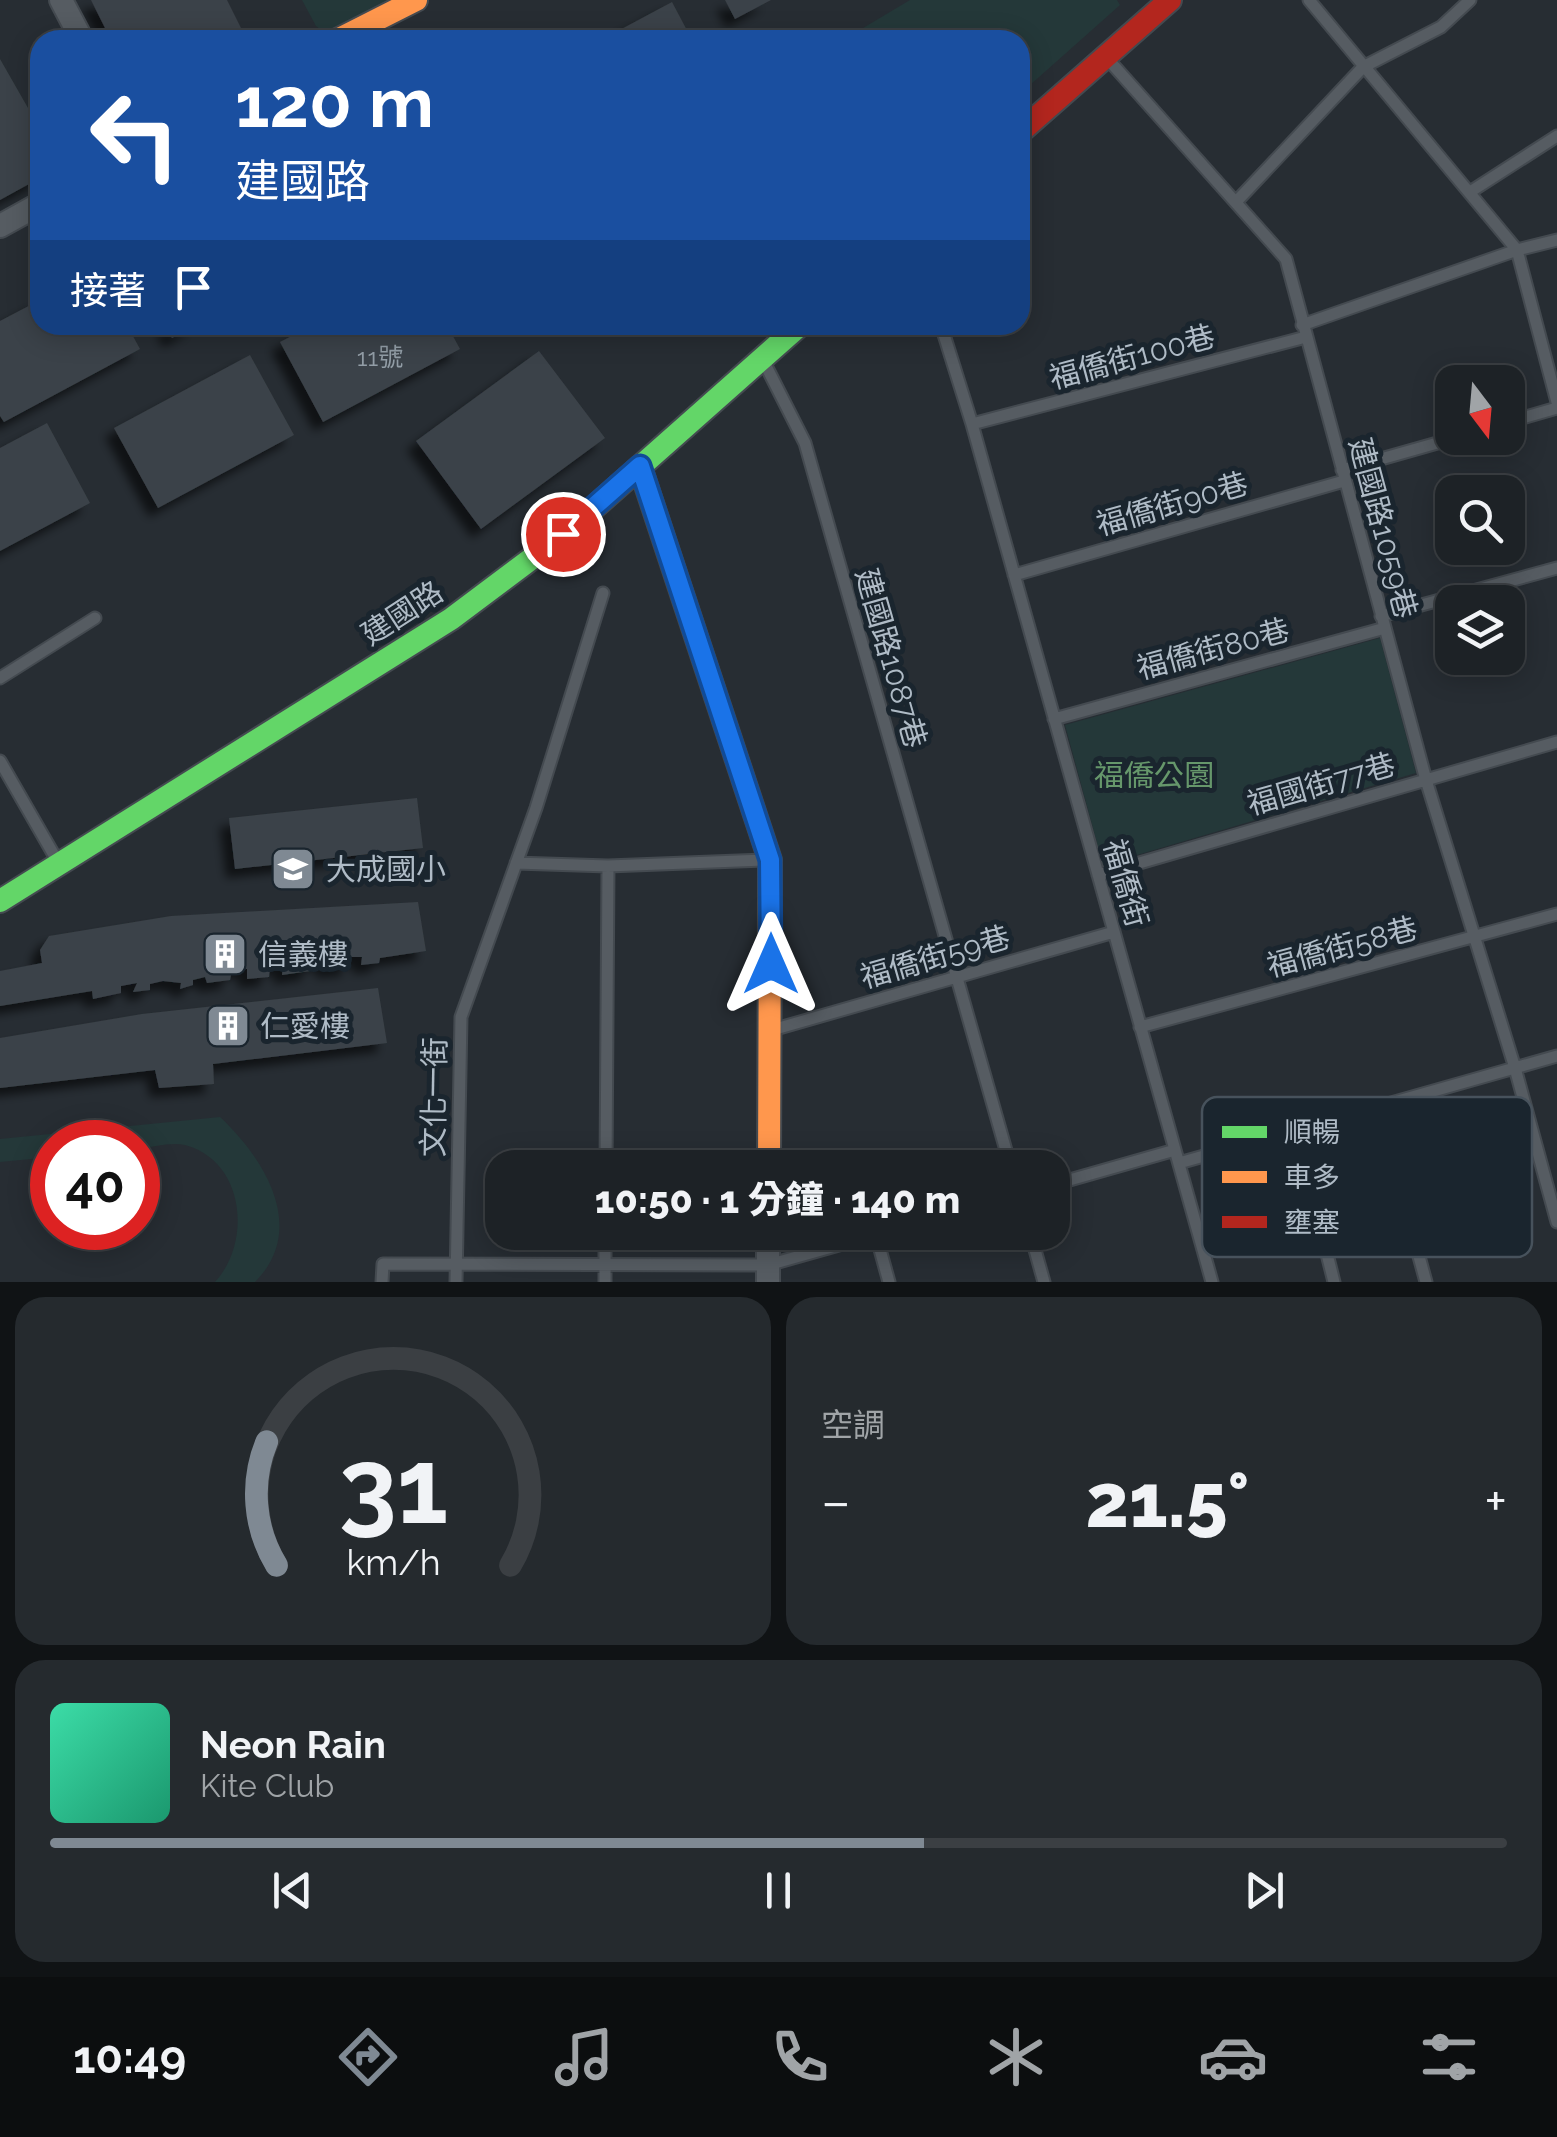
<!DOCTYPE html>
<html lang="zh-TW">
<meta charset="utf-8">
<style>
body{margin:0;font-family:Raleway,"Noto Sans TC",sans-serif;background:#252a2e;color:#f1f3f6;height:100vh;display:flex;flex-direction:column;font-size:38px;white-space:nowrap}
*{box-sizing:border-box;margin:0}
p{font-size:32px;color:#a0a4a7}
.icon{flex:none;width:55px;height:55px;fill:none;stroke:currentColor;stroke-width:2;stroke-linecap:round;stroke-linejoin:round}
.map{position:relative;height:1282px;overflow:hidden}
.side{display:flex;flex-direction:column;gap:15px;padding:15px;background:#101315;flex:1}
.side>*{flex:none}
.top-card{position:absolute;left:30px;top:30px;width:1000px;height:305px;border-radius:30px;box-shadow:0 5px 25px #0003,0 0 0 2px #3b3f43;background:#1a4fa0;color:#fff;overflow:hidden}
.needle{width:65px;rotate:164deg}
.fabs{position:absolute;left:1435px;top:365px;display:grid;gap:20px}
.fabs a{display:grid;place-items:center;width:90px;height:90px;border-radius:20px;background:#1d2226;box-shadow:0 5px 25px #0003,0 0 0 2px #3b3f43;font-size:50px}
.speed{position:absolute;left:30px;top:1120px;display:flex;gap:20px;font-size:50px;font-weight:700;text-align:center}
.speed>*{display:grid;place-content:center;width:130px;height:130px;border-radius:50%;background:#1d2226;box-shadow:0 5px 25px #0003,0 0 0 2px #3b3f43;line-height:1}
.speed .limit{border:15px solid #d22;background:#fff;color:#111}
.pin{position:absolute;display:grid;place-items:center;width:85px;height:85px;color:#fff;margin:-42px;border:5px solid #fff;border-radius:50%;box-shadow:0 2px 10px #0007}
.me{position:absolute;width:110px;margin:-55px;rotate:0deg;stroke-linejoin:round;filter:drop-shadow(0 0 8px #0008)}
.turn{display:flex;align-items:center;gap:35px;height:210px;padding:0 40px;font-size:45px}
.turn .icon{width:130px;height:130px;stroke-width:2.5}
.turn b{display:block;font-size:70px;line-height:85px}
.then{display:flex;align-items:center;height:95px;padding:0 40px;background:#0003;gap:20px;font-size:38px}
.big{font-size:75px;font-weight:800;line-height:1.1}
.side .widget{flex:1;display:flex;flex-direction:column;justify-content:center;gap:15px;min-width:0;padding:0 35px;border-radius:30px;background:#252a2e}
.side .dial{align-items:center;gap:0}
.dial svg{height:260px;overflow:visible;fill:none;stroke:#3b3f43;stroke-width:7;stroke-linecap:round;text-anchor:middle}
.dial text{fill:#f1f3f6;stroke:none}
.song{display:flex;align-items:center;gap:30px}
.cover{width:120px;height:120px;border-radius:15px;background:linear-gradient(135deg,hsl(160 70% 55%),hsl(160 70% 35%))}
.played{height:10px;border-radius:5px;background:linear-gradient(90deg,#7f8993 60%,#3b3f43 60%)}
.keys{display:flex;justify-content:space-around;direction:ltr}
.heat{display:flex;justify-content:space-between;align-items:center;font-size:55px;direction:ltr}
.side .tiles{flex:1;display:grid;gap:15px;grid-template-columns:1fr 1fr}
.widget:last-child{grid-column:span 2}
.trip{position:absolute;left:485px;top:1150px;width:585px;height:100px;border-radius:30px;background:#1d2226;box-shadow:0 5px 25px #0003,0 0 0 2px #3b3f43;font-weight:800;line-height:100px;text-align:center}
.menu{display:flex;height:160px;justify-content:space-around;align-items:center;background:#0c0e0f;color:#a0a4a7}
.menu .icon{width:70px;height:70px}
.menu .on{color:#7f8993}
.menu b{font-size:45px;color:#f1f3f6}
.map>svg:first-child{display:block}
.green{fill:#243839}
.building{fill:#3b4248;filter:url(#shadow)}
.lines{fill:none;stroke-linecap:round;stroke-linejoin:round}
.lane-casing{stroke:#444a50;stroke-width:15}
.street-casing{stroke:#444a50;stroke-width:26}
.fast-casing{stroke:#444a50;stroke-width:26}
.slow-casing{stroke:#444a50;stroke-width:26}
.jam-casing{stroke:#444a50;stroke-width:26}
.lane{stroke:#565c62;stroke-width:11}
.street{stroke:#565c62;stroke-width:22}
.fast{stroke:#63d668;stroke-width:22}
.slow{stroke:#ff974d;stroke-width:22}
.jam{stroke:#b3261e;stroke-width:22}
.route-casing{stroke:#114b97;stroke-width:25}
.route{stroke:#1a73e8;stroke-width:18}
.labels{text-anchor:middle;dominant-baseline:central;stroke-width:10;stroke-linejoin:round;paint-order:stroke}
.number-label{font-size:25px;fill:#929da6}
.street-label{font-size:30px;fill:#afbbc6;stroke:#1a252e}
.park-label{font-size:30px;fill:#66976b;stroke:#1a252e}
.poi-label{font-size:30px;fill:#afbbc6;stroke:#1a252e;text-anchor:start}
.key{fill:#1a252e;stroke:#47525c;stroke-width:2.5}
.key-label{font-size:28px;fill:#afbbc6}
</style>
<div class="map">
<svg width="1557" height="1282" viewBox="0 0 1557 1282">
<defs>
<filter id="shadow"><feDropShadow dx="-9" dy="9" stdDeviation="5" flood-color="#0009"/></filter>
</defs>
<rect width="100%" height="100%" fill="#272d33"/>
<path class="green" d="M302,0H393L324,32L316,26Z
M910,0H1117L1120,5L1020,94V40H843Z
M1380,638L1416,773L1103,865L1065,725Z
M220,1117C265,1159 308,1229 255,1282H215C252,1242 245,1161 185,1145C171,1142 152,1147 138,1149V1142H52V1157L0,1162V1139Z"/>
<path class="building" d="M91,0H227L247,40H111Z
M725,0H771L735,19Z
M672,2L690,36L683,40H601Z
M0,59L40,129V178L0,200Z
M40,300V325H127L140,349L4,422L0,416V321Z
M165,325H197L172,338Z
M313,325H447L460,349L323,422L280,342Z
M539,351L605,438L481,529L416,441Z
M250,355L294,435L158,508L114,428Z
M47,423L90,503L0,551V448Z
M417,798L423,848L235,869L229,818Z
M418,902L426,951L380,958L379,963L361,965L362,957H349L351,967L324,969L325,961L312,962L310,971L282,975L283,966H270L269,977L247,979V969L232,970L230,980L207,983L205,977L193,980V985L180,989L181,983L163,981L150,984V990L133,992L137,983L121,986V993L93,999L92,991L0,1006V971L42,963L40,950L49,936L171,916Z
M378,988L387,1043L213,1064L214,1084L159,1088L155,1070L0,1088V1038L142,1014Z"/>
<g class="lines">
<defs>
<path id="lane" d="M1309,0L1517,250L1557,402
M1106,57L1286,259L1426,780L1515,1068L1557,1222
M1470,192L1557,136
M1236,202L1363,67L1441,27L1470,0
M941,325L972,424L1212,1282
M1302,325L1517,250L1557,240
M764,362L805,443L1011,1168
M1508,422L1557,408
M972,424L1306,337
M1342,470L1455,438
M1014,575L1344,481
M1381,616L1557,568
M0,678L95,618
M1054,719L1385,628
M0,761L58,862
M516,863L608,866L765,860
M1098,875L1557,742
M1140,1027L1557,914
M772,1030L1114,932
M1179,1163L1557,1056
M606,1168L608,866
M1052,1185L1175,1150
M1402,1194L1426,1282
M1030,1232L1044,1282
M1322,1234L1334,1282
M876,1235L889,1282
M382,1282L383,1264L768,1265L885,1232
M456,1282L461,1017L536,808L603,593
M605,1282V1232"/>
<path id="street" d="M61,0L82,40
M0,226L40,204
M768,1282V1232"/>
<path id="fast" d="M640,467L770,860V897
M0,901L451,619L563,535L800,325"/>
<path id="slow" d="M337,40L416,0
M769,1168L770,897"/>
<path id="jam" d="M1020,132L1170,0"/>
</defs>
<use href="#lane" class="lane-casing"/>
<use href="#street" class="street-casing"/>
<use href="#fast" class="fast-casing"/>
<use href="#slow" class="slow-casing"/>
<use href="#jam" class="jam-casing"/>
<use href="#lane" class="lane"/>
<use href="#street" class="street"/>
<use href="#fast" class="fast"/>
<use href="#slow" class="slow"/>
<use href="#jam" class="jam"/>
</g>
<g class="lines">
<defs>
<path id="route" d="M563,534L640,466L770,860L771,964"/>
</defs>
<use href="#route" class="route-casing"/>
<use href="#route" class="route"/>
</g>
<defs>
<symbol id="school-square" viewBox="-11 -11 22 22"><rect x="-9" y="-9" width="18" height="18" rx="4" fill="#7f8993" stroke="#1a252e"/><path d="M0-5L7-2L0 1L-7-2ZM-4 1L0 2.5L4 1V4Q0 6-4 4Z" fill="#fff"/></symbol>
<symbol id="building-square" viewBox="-11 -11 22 22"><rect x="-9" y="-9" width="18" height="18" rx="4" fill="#7f8993" stroke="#1a252e"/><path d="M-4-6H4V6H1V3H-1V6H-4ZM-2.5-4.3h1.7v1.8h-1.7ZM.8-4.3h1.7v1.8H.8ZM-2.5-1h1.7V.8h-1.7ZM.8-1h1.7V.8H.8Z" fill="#fff"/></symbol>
</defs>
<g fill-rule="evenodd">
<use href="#school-square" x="268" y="844" width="50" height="50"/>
<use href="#building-square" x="200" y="929" width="50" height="50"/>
<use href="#building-square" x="203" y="1001" width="50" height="50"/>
</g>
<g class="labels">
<g class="number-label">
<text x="380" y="357">11號</text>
</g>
<g class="street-label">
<text transform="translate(1132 357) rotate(-15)">福僑街100巷</text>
<text transform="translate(1172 504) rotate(-16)">福僑街90巷</text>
<text transform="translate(1383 528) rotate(75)">建國路1059巷</text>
<text transform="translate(402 613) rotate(-33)">建國路</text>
<text transform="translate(1213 649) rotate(-15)">福僑街80巷</text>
<text transform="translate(891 658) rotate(74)">建國路1087巷</text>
<text transform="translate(1321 784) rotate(-16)">福國街77巷</text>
<text transform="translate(1126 883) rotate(74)">福僑街</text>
<text transform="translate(1342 947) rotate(-15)">福僑街58巷</text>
<text transform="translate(935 957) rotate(-16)">福僑街59巷</text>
<text transform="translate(434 1097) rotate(-89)">文化一街</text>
</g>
<g class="park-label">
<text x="1154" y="775">福僑公園</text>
</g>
<g class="poi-label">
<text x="326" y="869">大成國小</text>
<text x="258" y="954">信義樓</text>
<text x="260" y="1026">仁愛樓</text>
</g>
</g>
<rect x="1202" y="1097" width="330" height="160" rx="15" class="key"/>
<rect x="1222" y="1126" width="45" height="12" fill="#63d668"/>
<rect x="1222" y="1171" width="45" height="12" fill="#ff974d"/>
<rect x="1222" y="1216" width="45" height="12" fill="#b3261e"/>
<g class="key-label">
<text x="1284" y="1142">順暢</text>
<text x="1284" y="1187">車多</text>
<text x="1284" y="1232">壅塞</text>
</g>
</svg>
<div class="fabs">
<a><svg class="needle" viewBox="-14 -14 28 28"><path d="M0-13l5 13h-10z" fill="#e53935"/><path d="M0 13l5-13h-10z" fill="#a0a4a7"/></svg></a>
<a><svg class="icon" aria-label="search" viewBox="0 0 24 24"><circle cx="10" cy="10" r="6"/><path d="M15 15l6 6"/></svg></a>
<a><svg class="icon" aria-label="layers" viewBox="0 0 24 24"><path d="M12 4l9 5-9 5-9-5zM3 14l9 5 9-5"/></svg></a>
</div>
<div class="speed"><div class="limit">40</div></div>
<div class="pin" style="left:563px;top:534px;background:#d93025"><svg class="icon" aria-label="arrive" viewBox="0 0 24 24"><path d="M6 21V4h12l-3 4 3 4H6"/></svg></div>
<svg class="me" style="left:771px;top:964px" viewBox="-20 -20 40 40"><path d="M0-17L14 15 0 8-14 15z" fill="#1a73e8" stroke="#fff" stroke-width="4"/></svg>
<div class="trip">10:50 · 1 分鐘 · 140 m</div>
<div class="top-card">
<div class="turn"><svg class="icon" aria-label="left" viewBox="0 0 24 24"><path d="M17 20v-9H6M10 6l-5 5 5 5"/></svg><div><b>120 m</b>建國路</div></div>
<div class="then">接著<svg class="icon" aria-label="arrive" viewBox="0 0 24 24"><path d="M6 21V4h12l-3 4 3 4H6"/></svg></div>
</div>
</div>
<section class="side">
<div class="tiles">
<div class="widget dial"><svg viewBox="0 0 100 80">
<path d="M14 69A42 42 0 1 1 86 69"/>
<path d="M14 69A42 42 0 0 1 11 31" stroke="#7f8993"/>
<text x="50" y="56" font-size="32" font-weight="700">31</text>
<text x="50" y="72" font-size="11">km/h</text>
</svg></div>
<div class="widget"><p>空調</p>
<div class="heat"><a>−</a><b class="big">21.5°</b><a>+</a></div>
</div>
<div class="widget">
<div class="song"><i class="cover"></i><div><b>Neon Rain</b><p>Kite Club</p></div></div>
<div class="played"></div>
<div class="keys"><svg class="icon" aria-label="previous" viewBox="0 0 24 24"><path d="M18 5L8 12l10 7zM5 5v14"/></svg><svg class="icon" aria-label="pause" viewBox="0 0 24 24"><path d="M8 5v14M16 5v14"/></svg><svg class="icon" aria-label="next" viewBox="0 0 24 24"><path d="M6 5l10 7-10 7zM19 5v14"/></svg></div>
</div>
</div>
</section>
<nav class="menu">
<b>10:49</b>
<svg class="icon on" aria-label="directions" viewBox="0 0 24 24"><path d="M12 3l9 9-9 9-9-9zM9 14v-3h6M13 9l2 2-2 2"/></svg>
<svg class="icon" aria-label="music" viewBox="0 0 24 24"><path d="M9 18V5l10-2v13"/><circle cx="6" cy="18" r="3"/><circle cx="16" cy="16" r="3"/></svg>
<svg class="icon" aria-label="phone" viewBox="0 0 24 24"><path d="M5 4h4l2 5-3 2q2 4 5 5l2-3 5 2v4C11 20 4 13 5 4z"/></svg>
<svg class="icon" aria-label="climate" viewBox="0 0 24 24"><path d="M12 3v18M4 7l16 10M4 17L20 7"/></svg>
<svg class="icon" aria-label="car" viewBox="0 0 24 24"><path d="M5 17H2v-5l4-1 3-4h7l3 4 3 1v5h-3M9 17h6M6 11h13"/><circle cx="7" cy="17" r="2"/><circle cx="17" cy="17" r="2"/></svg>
<svg class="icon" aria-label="filters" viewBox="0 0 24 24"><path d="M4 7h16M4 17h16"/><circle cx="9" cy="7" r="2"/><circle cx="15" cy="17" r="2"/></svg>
</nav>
